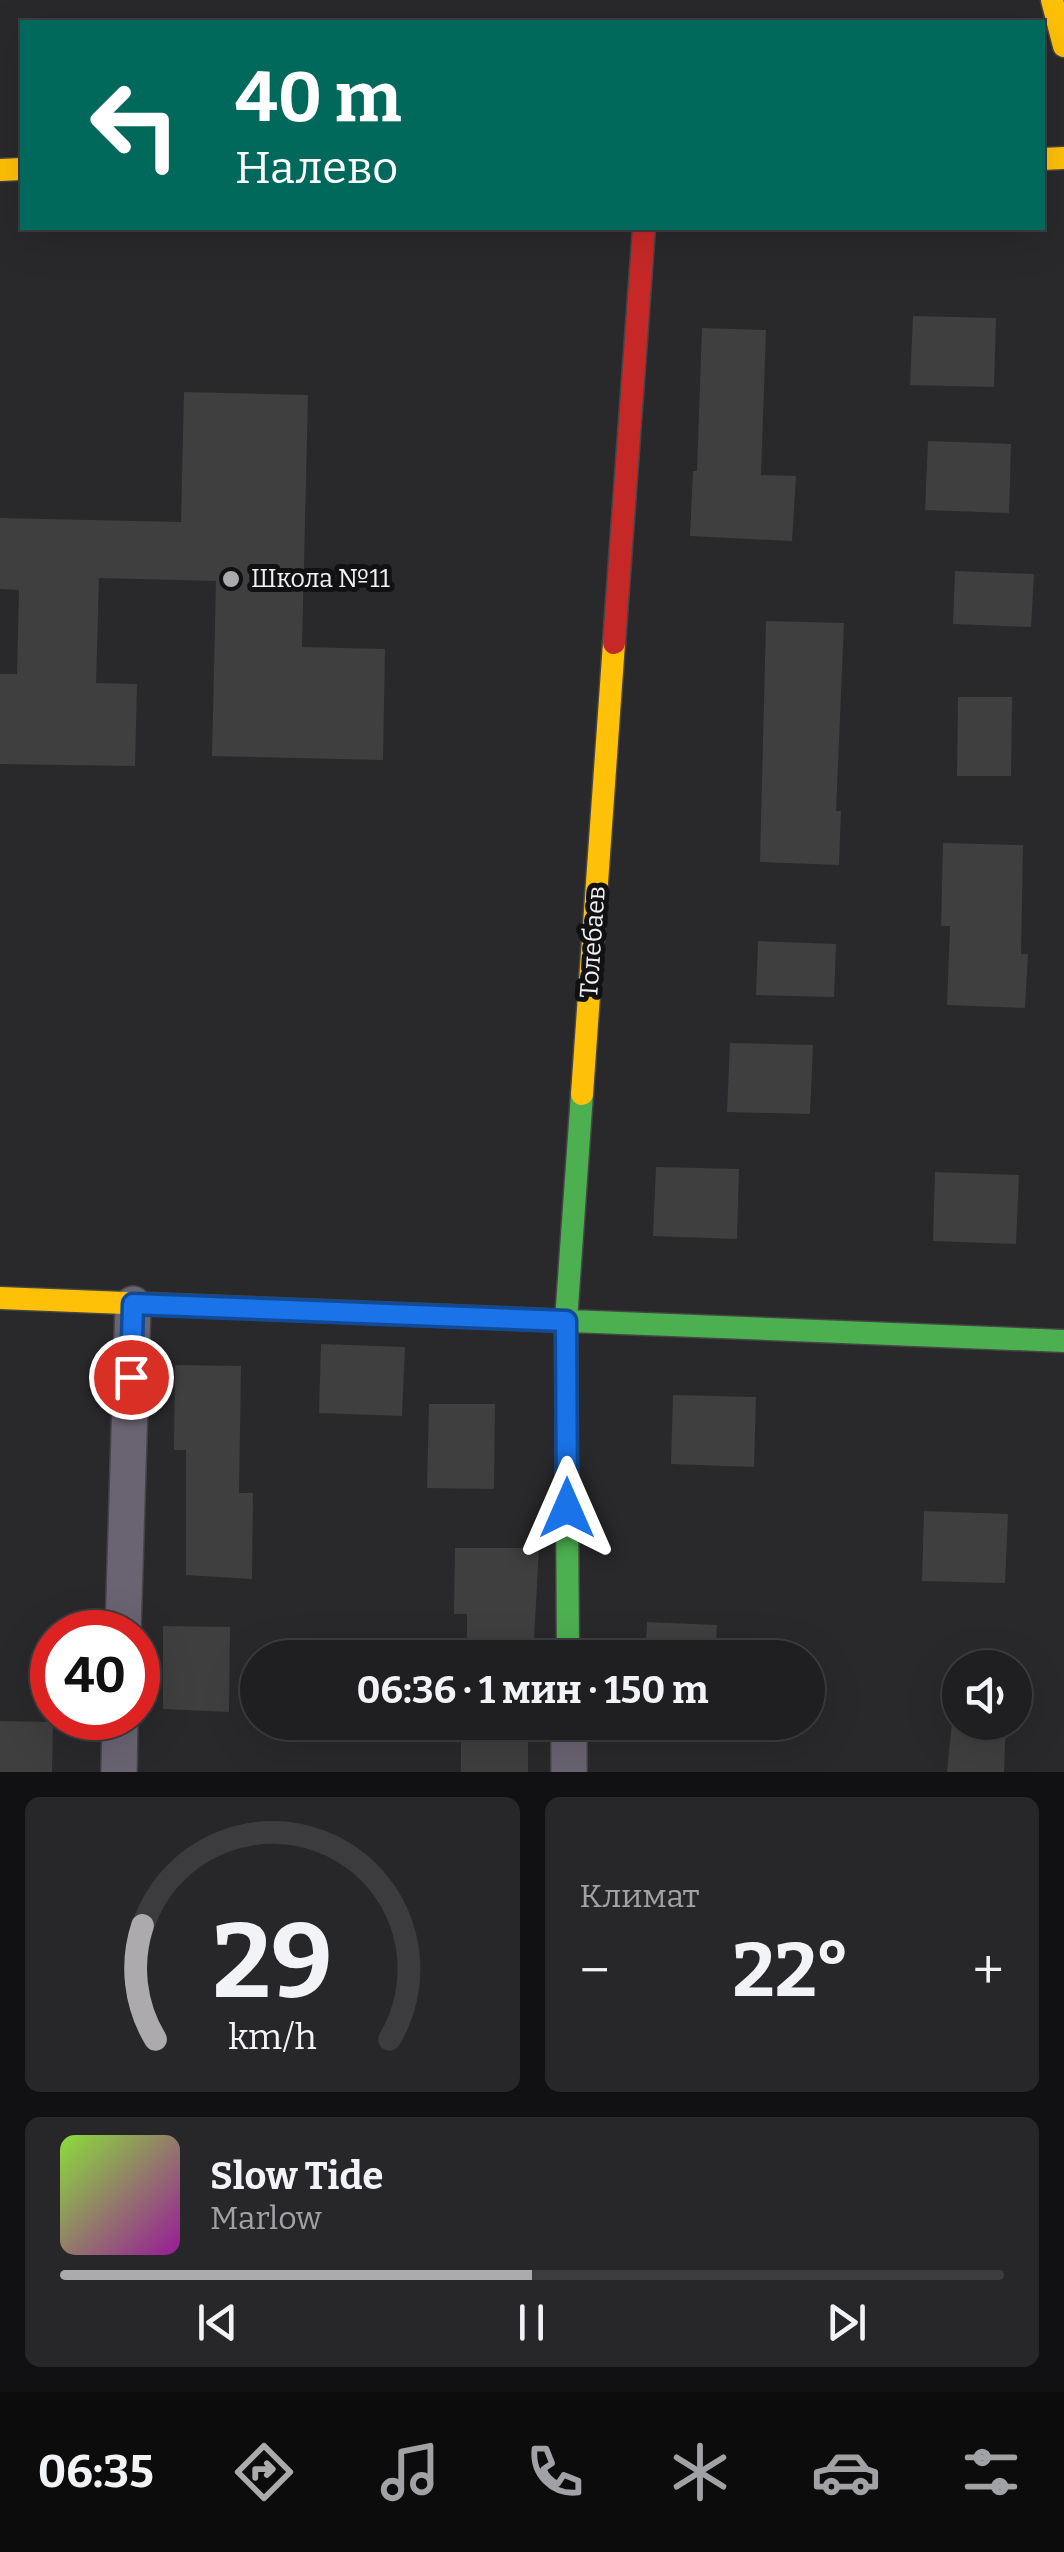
<!DOCTYPE html>
<html lang="ru">
<meta charset="utf-8">
<style>
body{margin:0;font-family:Bitter,serif;background:#272729;color:#f1f3f6;height:100vh;display:flex;flex-direction:column;font-size:38px;white-space:nowrap}
*{box-sizing:border-box;margin:0}
p{font-size:32px;color:#a1a2a5}
.icon{flex:none;width:55px;height:55px;fill:none;stroke:currentColor;stroke-width:2;stroke-linecap:round;stroke-linejoin:round}
.map{position:relative;height:1772px;overflow:hidden}
.panel{display:flex;flex-direction:column;gap:25px;padding:25px;background:#111012;flex:1}
.panel>*{flex:none}
.banner{position:absolute;left:20px;top:20px;width:1025px;height:210px;border-radius:0px;box-shadow:0 10px 40px #0002,0 0 0 2px #3c3c3e;background:#00695c;color:#fff;overflow:hidden}
.controls{position:absolute;left:942px;top:1650px;display:grid;gap:20px}
.controls a{display:grid;place-items:center;width:90px;height:90px;border-radius:50%;background:#1f1e20;box-shadow:0 10px 40px #0002,0 0 0 2px #3c3c3e;font-size:50px}
.speed{position:absolute;left:30px;top:1610px;display:flex;gap:20px;font-size:50px;font-weight:700;text-align:center}
.speed>*{display:grid;place-content:center;width:130px;height:130px;border-radius:50%;background:#1f1e20;box-shadow:0 10px 40px #0002,0 0 0 2px #3c3c3e;line-height:1}
.speed .limit{border:15px solid #d22;background:#fff;color:#111}
.pin{position:absolute;display:grid;place-items:center;width:85px;height:85px;color:#fff;margin:-42px;border:5px solid #fff;border-radius:50%;box-shadow:0 2px 10px #0007}
.me{position:absolute;width:110px;margin:-55px;rotate:0deg;stroke-linejoin:round;filter:drop-shadow(0 0 8px #0008)}
.turn{display:flex;align-items:center;gap:35px;height:210px;padding:0 50px;font-size:45px}
.turn .icon{width:130px;height:130px;stroke-width:2.5}
.turn b{display:block;font-size:70px;line-height:85px}
.big{font-size:75px;font-weight:700;line-height:1.1}
.panel .tile{flex:1;display:flex;flex-direction:column;justify-content:center;gap:15px;min-width:0;padding:0 35px;border-radius:15px;background:#272729}
.panel .dial{align-items:center;gap:0}
.dial svg{height:260px;overflow:visible;fill:none;stroke:#3c3c3e;stroke-width:7;stroke-linecap:round;text-anchor:middle}
.dial text{fill:#f1f3f6;stroke:none}
.song{display:flex;align-items:center;gap:30px}
.cover{width:120px;height:120px;border-radius:15px;background:linear-gradient(135deg,hsl(90 70% 55%),hsl(300 70% 35%))}
.played{height:10px;border-radius:5px;background:linear-gradient(90deg,#acaaad 50%,#3c3c3e 50%)}
.keys{display:flex;justify-content:space-around;direction:ltr}
.heat{display:flex;justify-content:space-between;align-items:center;font-size:55px;direction:ltr}
.panel .tiles{flex:1;display:grid;gap:25px;grid-template-columns:1fr 1fr}
.tile:last-child{grid-column:span 2}
.trip{position:absolute;left:240px;top:1640px;width:585px;height:100px;border-radius:50px;background:#1f1e20;box-shadow:0 10px 40px #0002,0 0 0 2px #3c3c3e;font-weight:700;line-height:100px;text-align:center}
.tabs{display:flex;height:160px;justify-content:space-around;align-items:center;background:#0c0c0d;color:#a1a2a5}
.tabs .icon{width:70px;height:70px}
.tabs .active{color:#acaaad}
.tabs b{font-size:45px;color:#f1f3f6}
.map>svg:first-child{display:block}
.building{fill:#3f3f40}
.lines{fill:none;stroke-linecap:round;stroke-linejoin:round}
.street-casing{stroke:#454546;stroke-width:38}
.fast-casing{stroke:#454546;stroke-width:25}
.slow-casing{stroke:#454546;stroke-width:25}
.jam-casing{stroke:#454546;stroke-width:25}
.street{stroke:#6a6372;stroke-width:35}
.fast{stroke:#4caf50;stroke-width:22}
.slow{stroke:#ffc107;stroke-width:22}
.jam{stroke:#c62828;stroke-width:22}
.route-casing{stroke:#114b97;stroke-width:25}
.route{stroke:#1a73e8;stroke-width:18}
.poi-dot{fill:#acaaad;stroke:#111012;stroke-width:4}
.labels{text-anchor:middle;dominant-baseline:central;stroke-width:10;stroke-linejoin:round;paint-order:stroke}
.poi-label{font-size:25px;fill:#f2f0f3;stroke:#111012;text-anchor:start}
.street-label{font-size:25px;fill:#f2f0f3;stroke:#111012}
</style>
<div class="map">
<svg width="1064" height="1772" viewBox="0 0 1064 1772">
<rect width="100%" height="100%" fill="#29282b"/>
<path class="building" d="M913,316L996,318L994,387L910,385Z
M702,328L766,330L761,475L796,476L792,541L690,536L693,471H697Z
M184,392L308,395L302,647L385,649L383,760L212,756L216,581L99,578L96,683L137,684L135,766L0,764V674H17L19,590L0,589V518L181,522Z
M928,441L1011,444L1009,513L925,510Z
M955,571L1034,574L1031,627L953,624Z
M766,621L844,623L836,811H841L839,865L760,862Z
M958,697H1012L1011,776H957Z
M943,843L1023,845L1021,954H1028L1025,1008L947,1005L950,926H941Z
M758,941L836,944L834,997L756,995Z
M730,1043L813,1045L810,1114L727,1112Z
M656,1167L739,1169L737,1239L653,1236Z
M935,1172L1019,1175L1016,1244L933,1241Z
M321,1344L405,1347L402,1416L319,1413Z
M175,1365L241,1366L239,1493H253L252,1579L186,1575V1450H174Z
M673,1395L756,1397L754,1467L671,1464Z
M429,1404H495L494,1489L427,1488Z
M924,1511L1008,1514L1005,1583L922,1581Z
M455,1548H539L533,1658H467V1614H454Z
M647,1622L717,1625L715,1658H645Z
M163,1626L230,1627L229,1712L163,1709Z
M0,1721L53,1722L52,1772H0Z
M467,1722H528V1772H461V1737H467Z
M952,1722H1006L1004,1772H947Z"/>
<g class="lines">
<defs>
<path id="street" d="M123,1632L133,1304
M569,1722V1772
M119,1772L120,1718"/>
<path id="fast" d="M449,1316L1064,1341
M568,1658L566,1321L582,1094"/>
<path id="slow" d="M1052,0L1064,46
M1042,159L1064,158
M0,170L22,169
M582,1094L614,643
M0,1298L449,1316"/>
<path id="jam" d="M614,643L644,228"/>
</defs>
<use href="#street" class="street-casing"/>
<use href="#fast" class="fast-casing"/>
<use href="#slow" class="slow-casing"/>
<use href="#jam" class="jam-casing"/>
<use href="#street" class="street"/>
<use href="#fast" class="fast"/>
<use href="#slow" class="slow"/>
<use href="#jam" class="jam"/>
</g>
<g class="lines">
<defs>
<path id="route" d="M131,1377L133,1304L566,1321L567,1508"/>
</defs>
<use href="#route" class="route-casing"/>
<use href="#route" class="route"/>
</g>
<circle class="poi-dot" cx="231" cy="579" r="10"/>
<g class="labels">
<g class="poi-label">
<text x="251" y="579">Школа №11</text>
</g>
<g class="street-label">
<text transform="translate(593 942) rotate(-86)">Толебаев</text>
</g>
</g>
</svg>
<div class="controls">
<a><svg class="icon" aria-label="sound" viewBox="0 0 24 24"><path d="M4 9h4l5-4v14l-5-4H4zM17 9q2 3 0 6"/></svg></a>
</div>
<div class="speed"><div class="limit">40</div></div>
<div class="pin" style="left:131px;top:1377px;background:#d93025"><svg class="icon" aria-label="arrive" viewBox="0 0 24 24"><path d="M6 21V4h12l-3 4 3 4H6"/></svg></div>
<svg class="me" style="left:567px;top:1508px" viewBox="-20 -20 40 40"><path d="M0-17L14 15 0 8-14 15z" fill="#1a73e8" stroke="#fff" stroke-width="4"/></svg>
<div class="trip">06:36 · 1 мин · 150 m</div>
<div class="banner">
<div class="turn"><svg class="icon" aria-label="left" viewBox="0 0 24 24"><path d="M17 20v-9H6M10 6l-5 5 5 5"/></svg><div><b>40 m</b>Налево</div></div>
</div>
</div>
<section class="panel">
<div class="tiles">
<div class="tile dial"><svg viewBox="0 0 100 80">
<path d="M14 69A42 42 0 1 1 86 69"/>
<path d="M14 69A42 42 0 0 1 10 34" stroke="#acaaad"/>
<text x="50" y="56" font-size="32" font-weight="700">29</text>
<text x="50" y="72" font-size="11">km/h</text>
</svg></div>
<div class="tile"><p>Климат</p>
<div class="heat"><a>−</a><b class="big">22°</b><a>+</a></div>
</div>
<div class="tile">
<div class="song"><i class="cover"></i><div><b>Slow Tide</b><p>Marlow</p></div></div>
<div class="played"></div>
<div class="keys"><svg class="icon" aria-label="previous" viewBox="0 0 24 24"><path d="M18 5L8 12l10 7zM5 5v14"/></svg><svg class="icon" aria-label="pause" viewBox="0 0 24 24"><path d="M8 5v14M16 5v14"/></svg><svg class="icon" aria-label="next" viewBox="0 0 24 24"><path d="M6 5l10 7-10 7zM19 5v14"/></svg></div>
</div>
</div>
</section>
<nav class="tabs">
<b>06:35</b>
<svg class="icon active" aria-label="directions" viewBox="0 0 24 24"><path d="M12 3l9 9-9 9-9-9zM9 14v-3h6M13 9l2 2-2 2"/></svg>
<svg class="icon" aria-label="music" viewBox="0 0 24 24"><path d="M9 18V5l10-2v13"/><circle cx="6" cy="18" r="3"/><circle cx="16" cy="16" r="3"/></svg>
<svg class="icon" aria-label="phone" viewBox="0 0 24 24"><path d="M5 4h4l2 5-3 2q2 4 5 5l2-3 5 2v4C11 20 4 13 5 4z"/></svg>
<svg class="icon" aria-label="climate" viewBox="0 0 24 24"><path d="M12 3v18M4 7l16 10M4 17L20 7"/></svg>
<svg class="icon" aria-label="car" viewBox="0 0 24 24"><path d="M5 17H2v-5l4-1 3-4h7l3 4 3 1v5h-3M9 17h6M6 11h13"/><circle cx="7" cy="17" r="2"/><circle cx="17" cy="17" r="2"/></svg>
<svg class="icon" aria-label="filters" viewBox="0 0 24 24"><path d="M4 7h16M4 17h16"/><circle cx="9" cy="7" r="2"/><circle cx="15" cy="17" r="2"/></svg>
</nav>
